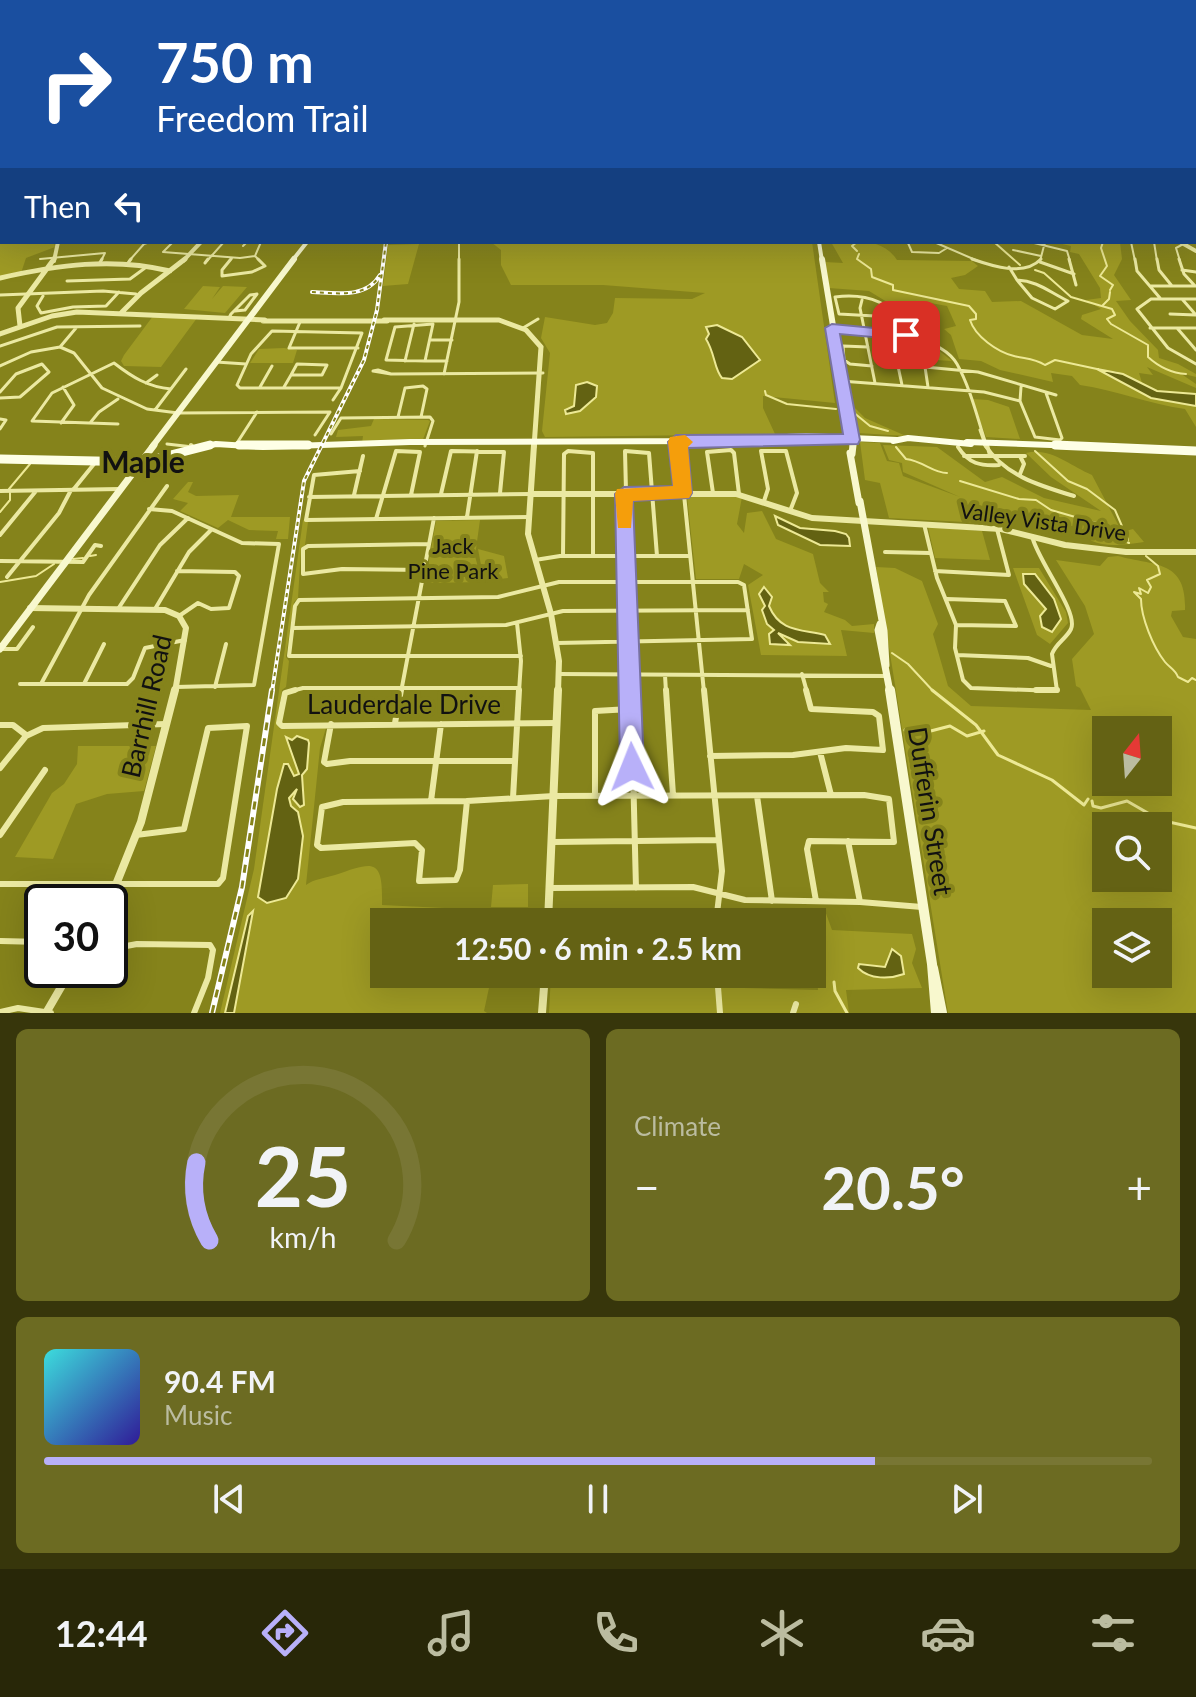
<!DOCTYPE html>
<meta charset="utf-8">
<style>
body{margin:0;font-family:Lato,sans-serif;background:#6c6b22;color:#f1f3f6;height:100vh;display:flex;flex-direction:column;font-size:30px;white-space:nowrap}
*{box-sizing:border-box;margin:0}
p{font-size:26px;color:#bbbca0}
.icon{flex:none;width:44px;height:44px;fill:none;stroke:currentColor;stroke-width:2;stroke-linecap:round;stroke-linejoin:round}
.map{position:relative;height:1013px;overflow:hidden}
.drawer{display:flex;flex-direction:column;gap:16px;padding:16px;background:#37360b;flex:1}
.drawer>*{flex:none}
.top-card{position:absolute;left:0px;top:0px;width:1196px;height:244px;box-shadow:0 8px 32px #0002;background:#1a4fa0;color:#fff;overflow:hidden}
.needle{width:52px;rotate:17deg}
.buttons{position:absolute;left:1092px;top:716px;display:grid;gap:16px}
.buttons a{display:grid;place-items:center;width:80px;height:80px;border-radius:0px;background:#646214;box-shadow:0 8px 32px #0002;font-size:40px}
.speed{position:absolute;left:24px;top:884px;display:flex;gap:16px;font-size:40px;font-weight:700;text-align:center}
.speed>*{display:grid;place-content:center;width:104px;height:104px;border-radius:50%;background:#646214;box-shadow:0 8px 32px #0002;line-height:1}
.speed .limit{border:4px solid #111;border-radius:12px;background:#fff;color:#111}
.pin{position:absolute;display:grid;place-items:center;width:68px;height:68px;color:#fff;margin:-34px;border-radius:16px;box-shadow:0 4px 12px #0006}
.me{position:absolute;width:88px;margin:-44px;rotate:358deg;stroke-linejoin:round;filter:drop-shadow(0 0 6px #0008)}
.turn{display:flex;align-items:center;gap:28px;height:168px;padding:0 24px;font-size:36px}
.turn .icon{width:104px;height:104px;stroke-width:2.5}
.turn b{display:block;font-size:56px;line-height:68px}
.then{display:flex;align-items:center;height:76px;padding:0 24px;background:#0003;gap:16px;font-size:30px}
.big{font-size:60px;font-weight:700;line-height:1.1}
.drawer .widget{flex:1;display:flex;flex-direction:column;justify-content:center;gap:12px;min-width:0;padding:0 28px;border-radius:12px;background:#6c6b22}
.drawer .dial{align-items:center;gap:0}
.dial svg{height:208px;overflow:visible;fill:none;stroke:#787634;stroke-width:7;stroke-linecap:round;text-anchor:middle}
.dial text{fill:#f1f3f6;stroke:none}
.song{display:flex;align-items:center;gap:24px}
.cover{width:96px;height:96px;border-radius:12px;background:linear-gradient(135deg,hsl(180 70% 55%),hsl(250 70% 35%))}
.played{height:8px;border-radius:4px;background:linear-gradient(90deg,#b8b0f9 75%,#787634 75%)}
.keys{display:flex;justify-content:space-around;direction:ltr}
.heat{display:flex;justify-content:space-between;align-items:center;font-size:44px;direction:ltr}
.drawer .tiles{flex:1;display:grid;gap:16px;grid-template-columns:1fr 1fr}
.widget:last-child{grid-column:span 2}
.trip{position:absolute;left:370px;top:908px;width:456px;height:80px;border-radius:0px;background:#646214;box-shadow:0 8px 32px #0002;font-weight:700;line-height:80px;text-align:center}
.tabs{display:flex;height:128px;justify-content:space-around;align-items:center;background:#282708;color:#bbbca0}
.tabs .icon{width:56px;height:56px}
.tabs .active{color:#b8b0f9}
.tabs b{font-size:36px;color:#f1f3f6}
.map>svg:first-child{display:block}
.green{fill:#9e9a24;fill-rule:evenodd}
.water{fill:#636212;stroke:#ede995;stroke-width:2}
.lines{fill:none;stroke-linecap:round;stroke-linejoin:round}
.stream-far1{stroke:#ede995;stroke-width:2}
.stream{stroke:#ede995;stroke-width:3}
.minor-far3{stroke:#ebe9a2;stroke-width:2}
.minor-far2{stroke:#ebe9a2;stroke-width:3}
.minor-far1{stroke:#ebe9a2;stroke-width:4}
.minor{stroke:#ebe9a2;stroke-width:6}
.tertiary-far3{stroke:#ebe9a2;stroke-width:4}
.tertiary-far2{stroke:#ebe9a2;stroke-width:5}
.tertiary-far1{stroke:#ebe9a2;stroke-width:6}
.tertiary{stroke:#ebe9a2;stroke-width:8}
.secondary-far3{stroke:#f8f8ce;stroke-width:4}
.secondary-far2{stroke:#f8f8ce;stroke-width:6}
.secondary-far1{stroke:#f8f8ce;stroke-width:7}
.secondary{stroke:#f8f8ce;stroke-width:10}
.primary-far1{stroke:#feffe6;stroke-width:6}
.primary{stroke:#feffe6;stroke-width:9}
.rail-far1-casing{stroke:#fff;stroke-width:4}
.rail-casing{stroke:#fff;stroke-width:6}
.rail-far1{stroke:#85831b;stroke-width:2;stroke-dasharray:4;stroke-linecap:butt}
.rail{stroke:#85831b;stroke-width:3;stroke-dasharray:8;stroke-linecap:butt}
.route{fill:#b8b0f9;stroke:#7872a2;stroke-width:2}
.slow{fill:#f59e0b}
.labels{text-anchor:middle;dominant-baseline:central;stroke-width:8;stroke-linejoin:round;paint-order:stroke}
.street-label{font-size:22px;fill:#111;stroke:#85831b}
.park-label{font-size:22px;fill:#111;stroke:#85831b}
.near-street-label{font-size:26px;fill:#111;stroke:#85831b}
.district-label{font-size:30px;font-weight:bold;fill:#111;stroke:#85831b}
</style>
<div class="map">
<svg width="1196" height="1013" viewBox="0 0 1196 1013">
<rect width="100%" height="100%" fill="#85831b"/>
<path class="green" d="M0,222L2,242H54L55,247L26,258L21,273L0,277Z
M491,242H812L835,403L763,396V408L775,434L545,437L542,431L550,353L541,338L545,317L595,325L607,323L613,313L615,298L692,299L705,293L603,285H511L501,265V250Z
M831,242C856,242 882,237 897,260L972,261L978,266L965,275L951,278L959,289L985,291L992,302L1021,301L1082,335L1113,339L1081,319L1082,315L1101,309L1086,300L1101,298L1100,288L1079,254L1070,252L1071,246L1058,243L1120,242L1122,259L1114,275L1131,300L1116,301L1130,321L1158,350L1159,358L1178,364L1196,374V377L1180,373L1196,384V388L1147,367L1153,375L1139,373L1143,386L1116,371H1107L1147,395L1196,404V427L1185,409C1148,404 1116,390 1080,385L1072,376L1051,373L1053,382L1000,370L981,361L959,359L951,335L944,329L956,326L947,306L925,302L892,305L869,291L829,288L825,262L843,263Z
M419,244L408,284L383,286L388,245Z
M203,286L220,287L212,299L223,286L247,287L225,313L184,309Z
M153,316L197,318L161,367L124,366L121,361L124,355Z
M894,336L932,345L952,361L899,358Z
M284,348L297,350L293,363H250L259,349Z
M972,399L988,400L1009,407L1020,439L986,437Z
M852,405L865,418L906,436L858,433L853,429Z
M374,419L428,420L430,421L422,442L362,443L363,436L336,437L338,430L371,426Z
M860,442L880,443L887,461L899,463L903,476L960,497L903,472L902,463L889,460L883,445L937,447L985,482L1002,477L1044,498L1101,511L1051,477L1026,453C1051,447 1070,466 1092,475L1122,532L1133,529L1144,542C1129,544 1106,548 1092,541C1084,536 1081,530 1072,526L994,512L983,507L980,512L983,523L889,518L880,483L865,480Z
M188,482H193L188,492L196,496L239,495L231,517H290L288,539H276L278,531L249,530L228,520L218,528L180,511L188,503L173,499Z
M687,497H742L737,524L744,533L747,513L762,511L776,539L813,554L820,583L829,592H823L824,602L828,604L824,612L845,620L852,626L874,624V633L841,630L847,656L761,655L748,585L763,575L744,564L739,579H696Z
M303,520L308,522L305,545L301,549L298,598L294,602L286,657L289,661L286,687L282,690L277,724L280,729L326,728L320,748L306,885C314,879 325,878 335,875C375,861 383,858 382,905L465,909L463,922H384V974H492L484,1011L487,1013H220L254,869Z
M480,520L475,556L482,582L425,583L436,521Z
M928,527L982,531L990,560L935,558Z
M478,549L504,556L508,578L484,581Z
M1118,556C1155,566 1187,560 1185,610L1172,611L1171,616L1183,637L1196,639V1013H948L876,567L895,568L922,581L938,624L933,634L948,686L971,706L1091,710L1080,688L1076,686L1072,659L1094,634L1085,606L1056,560L1100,566L1108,557ZM1106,730H1158V782H1106ZM1106,826H1158V878H1106ZM1106,922H1158V974H1106Z
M1013,568H1039L1066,612L1068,623L1050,644L1037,635Z
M78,746H156L144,791L107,794L76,804L53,859L15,857L52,793L64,784L77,764Z
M528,884V907H491L493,885Z
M812,908H824L832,930L912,934L916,949L912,963L922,988L846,990L849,1013H549L551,974H658L661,986L818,990Z
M554,914H666V922H554Z"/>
<path class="water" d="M717,325L742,337L760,360L732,379L722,378C714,369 715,353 706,339L709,334L706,327Z
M1097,369L1123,374L1157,391L1196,394V406L1151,398Z
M587,382L597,386L596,397L580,411L566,414L565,410L574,406L576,385Z
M775,516L800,528L835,531L846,534L849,538L850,546L820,545L778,525Z
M1023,574H1035L1054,599L1061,619L1052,632L1042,627L1040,616L1046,609L1024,584Z
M764,587L772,597L769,606C780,632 800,629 825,635L830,644L798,642L778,633L790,645L770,644L769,634L774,630L767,624L762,610L765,606L759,594Z
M297,736L308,740L309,743L307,769L302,775L304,805L300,807L293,799L297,789L289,798L291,806L298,812L303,836L298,879L286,898L267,903L258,897L277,789L284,764H288L294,776L299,774L286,737L292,740Z
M253,911L234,1013H225L248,916Z
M892,949L901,956L904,974C890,979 870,980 858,968L859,964L885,967Z"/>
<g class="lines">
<path class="stream-far1" d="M2,150V163
M857,242L852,246L857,251
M994,242L1020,265
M1103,242L1101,248L1107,266L1100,276L1113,285L1110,290
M859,254L857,259L871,269L872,277L893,285V290L969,306L976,314V319L970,320C975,336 997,352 1014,356C1026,359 1034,358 1045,365L1055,360L1097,369
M1035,270L1044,273L1071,297L1112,309L1115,315L1107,319L1111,324L1148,345V357C1159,367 1171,373 1186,374
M1103,305L1109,299L1110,292
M765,391L766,395L787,404L836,409
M853,412L870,426L888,431
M896,447L906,459C923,461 933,473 947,473
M1035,451L1068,481L1087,489L1115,510L1128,540
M960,481L1019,499L1036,500L1051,510L1103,525L1105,531L1129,543
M9,489L30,464
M0,512L10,500V493
M90,556L96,555
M1146,556L1158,566L1160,574L1147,580L1151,587L1148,593L1139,588L1141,594L1134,592L1141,599C1141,617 1153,647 1165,662C1170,668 1175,669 1178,677L1188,682L1192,678L1196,680
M73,559L83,558
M0,582L36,576L54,564
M892,653L908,664L934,692"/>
<path class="stream" d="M932,690L976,725L998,755L1052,780L1084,805L1088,799
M905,730L923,733L950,726L967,736L984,731
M1092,801L1093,806L1101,808L1127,801L1160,820L1196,828
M834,982L835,991L847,1013"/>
<path class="minor-far3" d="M173,242L163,252L240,258L255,256
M187,242H200
M250,242L260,243
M413,242H439
M459,242V261
M918,242L908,243L912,252L939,253L947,248
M934,242L978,261
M1030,242L1067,251L1070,261
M1131,242L1135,261
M1154,242L1157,261
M243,246L247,242
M1013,250L1041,256
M255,256L261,242
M255,256L260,261
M40,259L105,253L101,261
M129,261L144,244L150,242
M207,261L223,243
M229,261L232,258
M1040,261L1045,242
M1180,261L1176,248L1187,242"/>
<path class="minor-far2" d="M231,259L222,270V276L252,272L265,266L258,259
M972,259C992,266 1024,277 1041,259
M1069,259L1076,285
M1135,259L1137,271L1160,298
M1157,259L1159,270L1172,286
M1179,259L1184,274L1195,286
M1040,262L1074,274
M128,263L131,259
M205,263L208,259
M99,264L102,259
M1009,267L1017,280
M1182,270L1196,272
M1017,280C1038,281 1049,292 1068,301L1055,309L1032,298Z
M67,281L130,279L145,268
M1150,286H1196
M0,295L103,291L136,294
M43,296L37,306L41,313L73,307L106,306L119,292
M1182,299L1196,315
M1196,299H1151L1137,309L1168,348L1196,364
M862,300L860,308L875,383
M1170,314L1196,315
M875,316L839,314L835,297C866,293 898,302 906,335
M229,318L231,314L250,295L257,294L245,310L235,311
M300,322L289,348H358
M433,324L425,361L386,360L395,327Z
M523,328L538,319
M834,328C868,332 938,331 957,364C971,389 978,421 987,447
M1150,328H1196
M1177,328L1196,350
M272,331L362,333L341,388H240L237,385L251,354Z
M891,333L902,385
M430,340H452
M0,346L57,327L140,326
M60,347L76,328
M868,347L843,346L844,360L850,364L872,366
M405,361L414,324
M425,361H447
M216,362L246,364
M297,364L327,365L322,375H291Z
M0,366L31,352L60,347L74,353L102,388L147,409L178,413L330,412L315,435
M378,370L391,374L373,371Z
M391,374L543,373
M444,374L459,302V259
M841,381L984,392L1020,401
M146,383L157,375
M260,387L272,366
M284,387L291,375
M928,387L925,367L978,372L1056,395
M1021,387L1020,401L1035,437L1060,440L1062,438L1046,393
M0,392L16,374L42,364L49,372L20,397L0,398
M333,400L341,388
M155,410L186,369
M398,417L405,388L423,386L427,389L421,417
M0,419L6,420L0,429
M61,423L74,405L63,387
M90,423L99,412L118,399
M118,424L32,421L52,393L114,363C132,377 148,387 171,389
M980,430L986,447
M331,434L341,418L430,417L433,421L425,446
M676,442L679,447
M237,443L257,412
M167,444L193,447"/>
<path class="minor-far1" d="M191,445L194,448
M679,445L704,692
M985,445C1005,476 1041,486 1074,496
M987,445L990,455
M958,447C969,464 980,466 999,465
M964,456H1025
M1020,456L1024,464L1020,474
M360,471L314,475L306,520L530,517
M73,490L94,464
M0,491L120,489
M713,493L707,452L731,450L734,453L739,494
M441,494L451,451L504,452L500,493
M354,495L363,456
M309,497L531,494
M764,501L768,489L761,451H786L797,493L790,511
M149,509L172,511L242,543L279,544L254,685L176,687
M467,517L477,451
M376,519L396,451L420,452L411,495
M924,524L937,578L956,625L955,648L963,680L971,688L1057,691L1052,654C1056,643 1066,639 1071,629C1079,612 1037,560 1032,536
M0,535L36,491
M885,552L930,553
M563,556L564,454L568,451L593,453V556
M535,560L560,556H688
M0,561L83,562L95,545L101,546
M424,570L342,569L303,574V549L308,546L429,544
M177,571L235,572L239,576L229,608L211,609L198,603L179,616
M935,571L1009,575L997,529
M7,577L59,513L71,490
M947,599L1005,601L1016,626L957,625
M118,609L160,545L188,518
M155,609L189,552L211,530
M517,623L521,661L519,692
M293,628L506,625L563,611L748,610
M2,649H17L33,627
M957,655L1028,658L1051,666
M521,656H289L295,606L299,600L498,597L559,582H738L744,585L752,639L557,643
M559,674L888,676
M802,674L807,692
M665,675L666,692
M20,684H127L133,678L145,648L185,640
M41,684L89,595L167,486
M84,684L104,644
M215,687L226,644
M288,692L303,688H519
M401,692L434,518
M631,692L625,451L649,453L657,556"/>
<path class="minor" d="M295,690L285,693L279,723L282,726L556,723
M631,690L636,888
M666,690L673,795
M704,690L722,871L716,922
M1036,690H1057
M395,723L401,690
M331,724L324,762L327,764L350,761H514
M0,725H13L26,735
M820,752L831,795
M710,756L793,755L846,748L883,750L879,716L873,712L811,709L806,690
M0,768L26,736L43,728L166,724
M595,796V711L630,709
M757,796L772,901
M513,798L519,690
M431,801L441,724
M467,801L460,870L456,880L419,881L422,850L415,843L321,848L317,845L322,807L343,802Z
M467,801L554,796L864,795L889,799L894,842L809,841L807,849L816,901
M0,835L45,770
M848,841L860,902
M553,842L719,840
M0,884H218L223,878L247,726L208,728L184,829L136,835
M551,888L693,887L745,900L860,902L922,907
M0,941L42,942
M110,949L137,944L210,945L213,950L208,978L194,1013
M495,974L499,982L542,985
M717,974L720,1013
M0,1012L18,1008L51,1013
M793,1013L796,1004"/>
<path class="tertiary-far3" d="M1180,242L1196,251
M54,261L58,242
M183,261L201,242"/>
<path class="tertiary-far2" d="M0,278C57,265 113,257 170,271
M122,312L141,293L185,259
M384,320H499L526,330L541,347
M263,321H387
M20,326L18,308L54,259
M0,334L52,316L77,312L265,320
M534,447L541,347"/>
<path class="tertiary-far1" d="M534,445L528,534L551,614L559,661L558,692
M531,494H736L812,518L1001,529L1065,545L1126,552H1196
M30,608L165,610L179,616L186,628L175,692"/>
<path class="tertiary" d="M109,902L141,822L175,690
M548,922L558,690
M46,1013L71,970
M542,1013L545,974"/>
<path class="secondary-far3" d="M819,242L822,261
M292,261L307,242"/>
<path class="secondary-far2" d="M822,259L853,447
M152,447L294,259"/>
<path class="secondary-far1" d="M850,453L859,503
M852,454L853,445
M860,501L884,631L886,665
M880,624L878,630L890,692
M0,649L154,445"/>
<path class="secondary" d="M890,690L932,964L936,1013
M933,968L942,1013"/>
<path class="primary-far1" d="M893,441L908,438L971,444
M967,442L1106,447
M202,447L216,444L263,447L410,442L708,441L806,436L897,440"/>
<path class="primary" d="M239,445H308
M1055,445L1196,451
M0,459L143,462L210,445"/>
<defs>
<path id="rail-far1" d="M312,292C336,293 366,299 380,275
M272,692L304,481L364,360L377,310L386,242"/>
<path id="rail" d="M212,1013L242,887L272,690"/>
</defs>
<use href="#rail-far1" class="rail-far1-casing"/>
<use href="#rail" class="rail-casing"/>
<use href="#rail-far1" class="rail-far1"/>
<use href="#rail" class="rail"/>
</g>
<linearGradient id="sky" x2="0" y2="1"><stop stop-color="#49480f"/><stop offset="0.46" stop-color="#83884a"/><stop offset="1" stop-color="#83884a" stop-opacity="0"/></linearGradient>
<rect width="1196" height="260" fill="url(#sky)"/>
<path class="route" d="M832,324L906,331L914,335L906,340L840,334L860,440L858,444L688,448L692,493L689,498L633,501L644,767L641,776L632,779L624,776L620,767L615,494L624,487L673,486L668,442L676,435L843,434L825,328Z"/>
<path class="slow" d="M685,435L693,442L688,447L692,493L689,498L633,501L631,528H618L615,494L617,489L673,486L668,442L670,437Z"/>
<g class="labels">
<g class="street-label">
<text transform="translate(1043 521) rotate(8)">Valley Vista Drive</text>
</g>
<g class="park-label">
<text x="453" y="545">Jack<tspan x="453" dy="25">Pine Park</tspan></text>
</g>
<g class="near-street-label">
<text x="404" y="704">Lauderdale Drive</text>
<text transform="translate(146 706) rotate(-77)">Barrhill Road</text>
<text transform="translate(931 811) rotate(81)">Dufferin Street</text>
</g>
<g class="district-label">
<text x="143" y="461">Maple</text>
</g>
</g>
</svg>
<div class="buttons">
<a><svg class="needle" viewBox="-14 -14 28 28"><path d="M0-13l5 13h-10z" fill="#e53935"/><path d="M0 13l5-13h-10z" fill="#bbbca0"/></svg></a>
<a><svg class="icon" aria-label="search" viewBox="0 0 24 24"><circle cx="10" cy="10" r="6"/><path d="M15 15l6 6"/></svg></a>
<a><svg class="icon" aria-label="layers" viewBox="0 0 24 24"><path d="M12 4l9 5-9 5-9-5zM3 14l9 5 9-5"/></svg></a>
</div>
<div class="speed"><div class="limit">30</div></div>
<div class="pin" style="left:906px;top:335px;background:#d93025"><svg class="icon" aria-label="arrive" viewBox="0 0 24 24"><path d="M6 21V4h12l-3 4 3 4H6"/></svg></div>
<svg class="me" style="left:632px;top:767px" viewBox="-20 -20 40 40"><path d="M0-17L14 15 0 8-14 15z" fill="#b8b0f9" stroke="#fff" stroke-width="4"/></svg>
<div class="trip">12:50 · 6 min · 2.5 km</div>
<div class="top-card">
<div class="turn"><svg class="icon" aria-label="right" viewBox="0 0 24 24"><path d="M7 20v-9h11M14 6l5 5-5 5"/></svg><div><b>750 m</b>Freedom Trail</div></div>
<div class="then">Then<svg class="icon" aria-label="left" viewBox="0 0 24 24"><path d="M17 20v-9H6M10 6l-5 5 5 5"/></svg></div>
</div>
</div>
<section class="drawer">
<div class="tiles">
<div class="widget dial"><svg viewBox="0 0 100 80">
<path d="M14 69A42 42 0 1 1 86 69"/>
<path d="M14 69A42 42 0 0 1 9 39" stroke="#b8b0f9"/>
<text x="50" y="56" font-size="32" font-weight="700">25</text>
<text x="50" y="72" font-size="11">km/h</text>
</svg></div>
<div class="widget"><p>Climate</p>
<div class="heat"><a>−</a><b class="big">20.5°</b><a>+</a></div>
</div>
<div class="widget">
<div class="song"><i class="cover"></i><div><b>90.4 FM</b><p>Music</p></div></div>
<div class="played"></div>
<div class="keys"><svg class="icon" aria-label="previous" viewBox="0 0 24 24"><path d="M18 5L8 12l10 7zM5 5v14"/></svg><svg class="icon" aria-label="pause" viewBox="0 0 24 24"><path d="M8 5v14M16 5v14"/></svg><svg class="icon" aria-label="next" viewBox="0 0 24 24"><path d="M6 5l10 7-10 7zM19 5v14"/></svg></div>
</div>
</div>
</section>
<nav class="tabs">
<b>12:44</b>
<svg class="icon active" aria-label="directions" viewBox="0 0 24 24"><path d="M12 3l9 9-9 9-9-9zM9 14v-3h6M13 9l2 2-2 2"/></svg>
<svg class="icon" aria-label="music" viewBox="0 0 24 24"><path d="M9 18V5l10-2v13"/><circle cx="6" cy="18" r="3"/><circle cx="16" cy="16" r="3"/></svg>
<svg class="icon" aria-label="phone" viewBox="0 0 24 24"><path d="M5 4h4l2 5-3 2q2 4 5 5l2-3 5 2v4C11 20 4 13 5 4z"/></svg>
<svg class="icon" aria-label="climate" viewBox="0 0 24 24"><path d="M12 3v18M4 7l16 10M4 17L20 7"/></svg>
<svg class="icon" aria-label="car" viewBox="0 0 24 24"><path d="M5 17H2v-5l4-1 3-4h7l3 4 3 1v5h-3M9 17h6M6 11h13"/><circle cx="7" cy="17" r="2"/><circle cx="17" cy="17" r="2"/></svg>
<svg class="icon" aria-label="filters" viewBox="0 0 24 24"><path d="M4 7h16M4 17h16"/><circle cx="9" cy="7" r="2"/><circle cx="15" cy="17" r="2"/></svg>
</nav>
